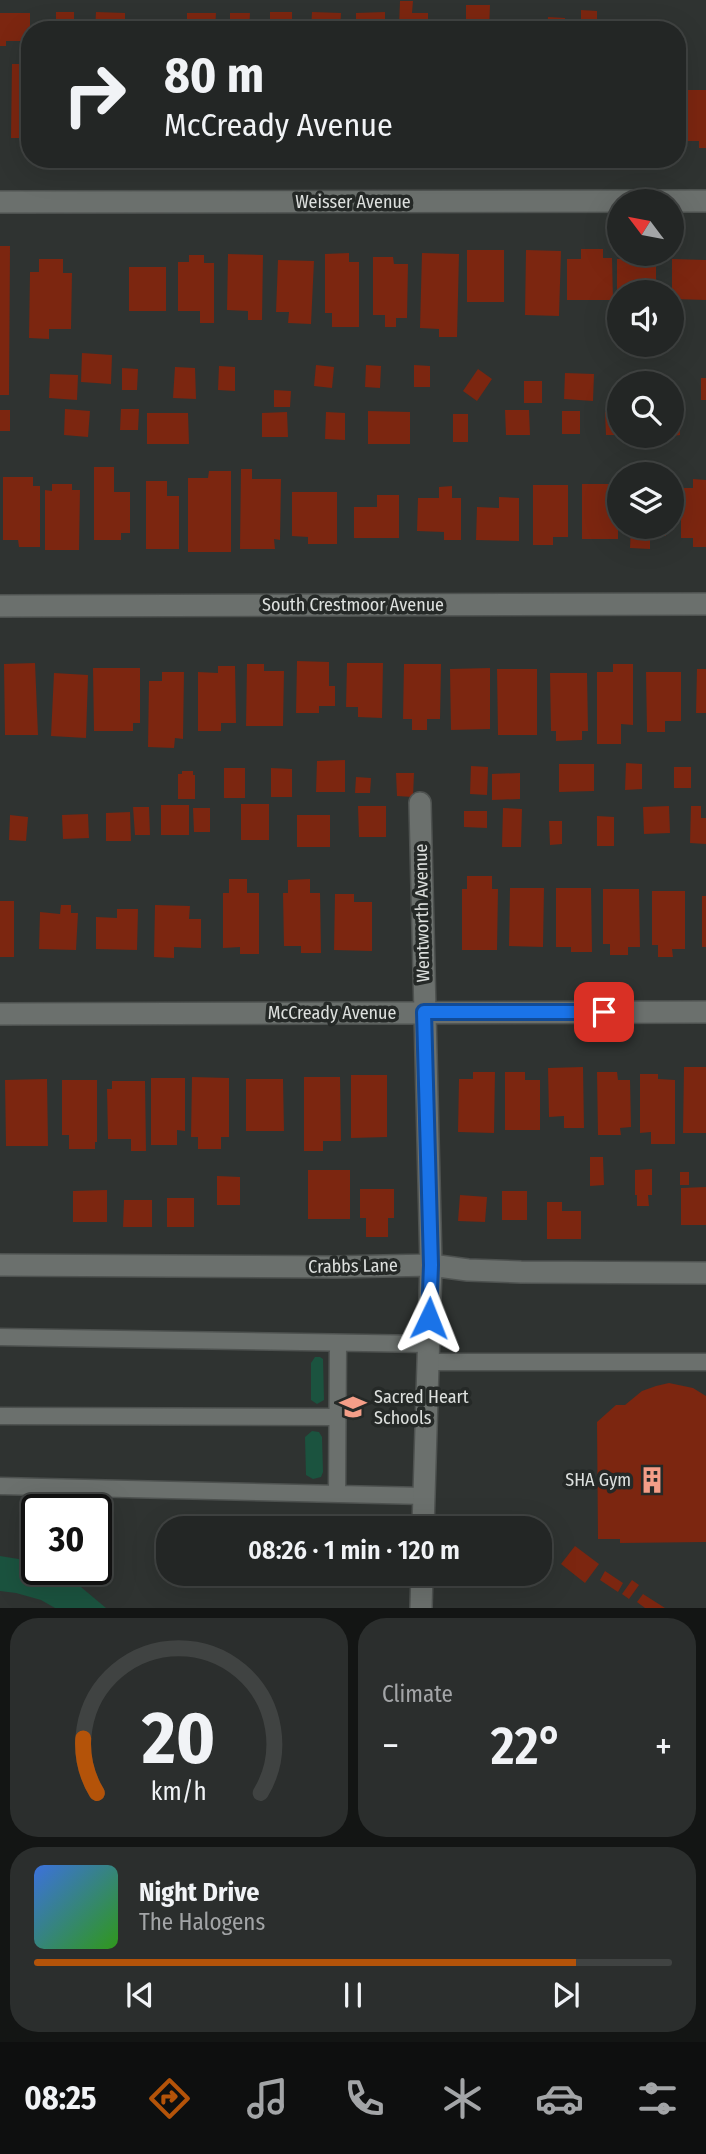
<!DOCTYPE html>
<meta charset="utf-8">
<style>
body{margin:0;font-family:"Fira Sans Condensed",sans-serif;background:#2b2e2d;color:#f1f3f6;height:100vh;display:flex;flex-direction:column;font-size:26px;white-space:nowrap}
*{box-sizing:border-box;margin:0}
p{font-size:23px;color:#a3a5a7}
.icon{flex:none;width:38px;height:38px;fill:none;stroke:currentColor;stroke-width:2;stroke-linecap:round;stroke-linejoin:round}
.map{position:relative;height:1608px;overflow:hidden}
.sheet{display:flex;flex-direction:column;gap:10px;padding:10px;background:#131514;flex:1}
.sheet>*{flex:none}
.top-card{position:absolute;left:21px;top:21px;width:665px;height:147px;border-radius:28px;box-shadow:0 7px 28px #0002,0 0 0 2px #404342;background:#232625;color:#f1f3f6;overflow:hidden}
.needle{width:46px;rotate:302deg}
.fabs{position:absolute;left:607px;top:189px;display:grid;gap:14px}
.fabs a{display:grid;place-items:center;width:77px;height:77px;border-radius:50%;background:#232625;box-shadow:0 7px 28px #0002,0 0 0 2px #404342;font-size:35px}
.speed{position:absolute;left:21px;top:1494px;display:flex;gap:14px;font-size:35px;font-weight:700;text-align:center}
.speed>*{display:grid;place-content:center;width:91px;height:91px;border-radius:50%;background:#232625;box-shadow:0 7px 28px #0002,0 0 0 2px #404342;line-height:1}
.speed .limit{border:4px solid #111;border-radius:10px;background:#fff;color:#111}
.pin{position:absolute;display:grid;place-items:center;width:60px;height:60px;color:#fff;margin:-30px;border-radius:14px;box-shadow:0 4px 10px #0006}
.me{position:absolute;width:77px;margin:-38px;rotate:2deg;stroke-linejoin:round;filter:drop-shadow(0 0 5px #0008)}
.turn{display:flex;align-items:center;gap:24px;height:147px;padding:0 28px;font-size:32px}
.turn .icon{width:91px;height:91px;stroke-width:2.5}
.turn b{display:block;font-size:49px;line-height:60px}
.big{font-size:52px;font-weight:600;line-height:1.1}
.sheet .tile{flex:1;display:flex;flex-direction:column;justify-content:center;gap:10px;min-width:0;padding:0 24px;border-radius:28px;background:#2b2e2d}
.sheet .dial{align-items:center;gap:0}
.dial svg{height:182px;overflow:visible;fill:none;stroke:#404342;stroke-width:7;stroke-linecap:round;text-anchor:middle}
.dial text{fill:#f1f3f6;stroke:none}
.song{display:flex;align-items:center;gap:21px}
.cover{width:84px;height:84px;border-radius:10px;background:linear-gradient(135deg,hsl(220 70% 55%),hsl(110 70% 35%))}
.played{height:7px;border-radius:4px;background:linear-gradient(90deg,#b45309 85%,#404342 85%)}
.keys{display:flex;justify-content:space-around;direction:ltr}
.heat{display:flex;justify-content:space-between;align-items:center;font-size:38px;direction:ltr}
.sheet .tiles{flex:1;display:grid;gap:10px;grid-template-columns:1fr 1fr}
.tile:last-child{grid-column:span 2}
.trip{position:absolute;left:156px;top:1516px;width:396px;height:70px;border-radius:28px;background:#232625;box-shadow:0 7px 28px #0002,0 0 0 2px #404342;font-weight:600;line-height:70px;text-align:center}
.dock{display:flex;height:112px;justify-content:space-around;align-items:center;background:#0e0f0f;color:#a3a5a7}
.dock .icon{width:49px;height:49px}
.dock .on{color:#b45309}
.dock b{font-size:32px;color:#f1f3f6}
.map>svg:first-child{display:block}
.green{fill:#1b533f}
.building{fill:#7c2610}
.lines{fill:none;stroke-linecap:round;stroke-linejoin:round}
.lane-casing{stroke:#4e5250;stroke-width:19}
.street-casing{stroke:#4e5250;stroke-width:24}
.lane{stroke:#6b706d;stroke-width:16}
.street{stroke:#6b706d;stroke-width:21}
.route-casing{stroke:#114b97;stroke-width:18}
.route{stroke:#1a73e8;stroke-width:12}
.labels{text-anchor:middle;dominant-baseline:central;stroke-width:7;stroke-linejoin:round;paint-order:stroke}
.street-label{font-size:18px;fill:#dde0de;stroke:#252927}
.poi-label{font-size:18px;fill:#dde0de;stroke:#252927;text-anchor:start}
</style>
<div class="map">
<svg width="706" height="1608" viewBox="0 0 706 1608">
<rect width="100%" height="100%" fill="#2f3331"/>
<path class="green" d="M315,1357H320L323,1359L324,1400L317,1404L311,1400V1363Z
M312,1431L319,1432L322,1437L323,1472L321,1477L313,1479L306,1475L305,1437Z
M0,1556L37,1562V1570H54L69,1577L106,1608H55L41,1600L16,1593L0,1591Z"/>
<path class="building" d="M400,1H413L412,13H428V30H412V27L399,26Z
M466,5H490L489,30H466Z
M581,10L597,11V30H581Z
M56,12H74V30H56Z
M96,12L125,13V30H95Z
M270,12H292V30H270Z
M312,12L341,13L340,30H311Z
M385,12V30H356V13Z
M0,13H30V41H6V46H0Z
M187,13H216L215,30H187Z
M230,13H250L249,30H230Z
M548,17L565,18L564,30H547Z
M12,64H30V138H11Z
M682,90H706V148H699V141H682Z
M0,246H10L9,395H0Z
M581,249H603V258H612L613,300H567V259H581Z
M467,250H504V302H467Z
M526,250L561,251L559,316L525,315Z
M349,253V262H359V327H332V313H325V254Z
M422,253L459,254L457,337H439V329L420,328Z
M228,254L263,255L262,320H248V311L227,310Z
M189,255H204V263H214V323H200V311H178V262H189Z
M373,257H393L394,264H408L407,318H396V327H385V315H373Z
M39,259H63V273H72L71,329H49V339L29,338L30,272H39Z
M617,259H656V292H617Z
M672,259L706,260V300L672,299Z
M278,260L314,261L311,324L288,323L289,312H276Z
M129,267H166V311H129Z
M82,353L112,355L111,384L81,382Z
M316,365L334,367L332,388L314,386Z
M366,365L381,366L380,388L365,387Z
M414,365L430,366V387H414Z
M219,366L235,367V391L218,390Z
M175,367L195,368L196,399L173,398Z
M122,368L138,369L137,390H122Z
M478,369L492,379L477,401L463,391Z
M565,373L594,374L593,401L564,399Z
M50,374L78,375L77,400L49,398Z
M638,374L666,375V383H638Z
M701,378H706V400H701Z
M524,381H542V403H524Z
M274,390L291,391L290,407H274Z
M65,409L90,411L88,437L64,435Z
M121,409H139L138,430H120Z
M0,410H10V431H0Z
M505,410H529L530,435H506Z
M368,411L410,412V444H368Z
M562,411H580V434H562Z
M620,411V435H606L605,412Z
M287,412L288,437H262V413Z
M326,412L345,413V440L325,439Z
M672,412H679L680,435L672,436Z
M147,413H188L189,444H147Z
M453,414H468V442H453Z
M94,467H114V492H130V533H121V540H94Z
M241,469H252V479H281L280,540L274,539L275,549H240Z
M209,471H231V552H188V478H208Z
M3,477H33V486H40V547H19L18,540H3Z
M693,479L706,480V547H693V538H681V488H693Z
M146,481H167V496H179V549H146Z
M52,484H72V490H80L79,550H45V490L52,491Z
M582,484H618V539H582Z
M533,485H568V537H553V545H533Z
M452,486V498H461V540H444V532L417,531L418,498H439V487Z
M292,492H337V544H308V537L292,536Z
M377,495H399V538H354V507H377Z
M499,497L519,498V541L476,540L477,507L499,508Z
M631,527H666V536H650V549L630,548Z
M297,661L329,662V686H335V706H319V713H296Z
M35,663L38,735H5L4,664Z
M347,663H383L382,718L358,717V707H346Z
M247,664H264V671H284L283,726H246Z
M404,664H441L440,719H427V730H412V719H403Z
M613,664H633V725L621,724V744H597V672H613Z
M218,666H235L236,723H221V731H198V672L218,673Z
M93,668H140V723H133V731H94Z
M490,668V729L451,730L450,669Z
M497,669H537V735H498Z
M697,669H706V713H696Z
M162,672H184L183,739L175,738L174,748L148,747L149,681H162Z
M646,672H681V721H665V732H647Z
M54,673L88,675L86,738L51,736Z
M550,673H587L588,731H582V740L556,741V731H551Z
M345,760V792H316L317,761Z
M626,763L642,764V789L625,790Z
M559,764H594V791L559,792Z
M471,766L488,767L487,795L470,794Z
M674,767H691V788H674Z
M224,768H245V798H224Z
M271,768L292,769V797H271Z
M182,771H193V775H195V799H178V774H182Z
M396,773H414L413,797L397,796Z
M520,773V799L492,800V774Z
M356,777L371,778L370,793H355Z
M241,804H269V840H241Z
M161,805H189V835H161Z
M358,806H386V837H359Z
M669,806L670,833L644,834L643,807Z
M691,806H701V818H706V844L690,843Z
M133,807H149L150,835H135Z
M193,808H210V832H194Z
M503,808L522,809L521,847H502Z
M464,811H487V828L464,827Z
M130,812L131,841H106V813Z
M88,814L89,838L63,839L62,815Z
M10,815L28,817L26,841L9,840Z
M297,815H330V847H297Z
M597,816L614,817V846H597Z
M549,821H562V844L550,845Z
M467,876H492V889H498L497,950H462V889H467Z
M229,879H247V893H259V954H240V947L223,948V893H229Z
M310,879V893H320L321,953H301V946H284L283,893H288V880Z
M510,888H544L543,947L509,946Z
M556,888H591L592,952H571V947H556Z
M603,889H639L640,947H628V955H610V944H603Z
M652,891H685V949H672L673,957H658V945H652Z
M335,894H354V902H372V951L334,950Z
M702,896H706V947H702Z
M0,901H14V957H0Z
M61,905H71V913H78L76,950L39,949L40,912L60,914Z
M155,905L190,906L189,919H201V948L174,947V958L154,957Z
M117,909H138L137,950L96,949V917L117,918Z
M583,1067L584,1128H564V1116L549,1117L548,1068Z
M684,1067H706V1133H683Z
M473,1072H495L494,1133L458,1132L459,1079H473Z
M505,1072H525V1080H540V1130H505Z
M597,1072H617L618,1080H630L631,1127L620,1128L621,1135H598Z
M640,1074H658V1079L675,1080V1144H651V1132L640,1133Z
M351,1075H387V1137L351,1138Z
M192,1077L229,1078V1137H221V1149H198V1137H191Z
M304,1077H340L341,1141H323V1151H304Z
M151,1078H185V1131L177,1130V1145H151Z
M47,1079L48,1146H6L5,1080Z
M246,1079H283L284,1131H246Z
M62,1080H97V1142H95V1149H69V1135H62Z
M112,1081H145L146,1151H131V1139H108L107,1089H112Z
M590,1157H603L604,1185L590,1186Z
M652,1169V1195H648L649,1206H637V1195H635V1170Z
M308,1170H350V1219H308Z
M680,1172H689V1185H680Z
M217,1176L240,1177V1205H217Z
M706,1187V1225H681V1188Z
M360,1189H394V1218H388V1237H366V1218H360Z
M107,1190V1222H73V1191Z
M502,1191H527V1220H502Z
M460,1195L487,1197L485,1222L458,1221Z
M167,1198H194V1227H167Z
M124,1200H152V1227H123Z
M547,1202H562V1211H581V1239H547Z
M669,1383L693,1388L706,1396V1542L620,1543V1539H598L597,1422L616,1405H625L642,1391L656,1386Z
M575,1546L599,1564L585,1583L561,1564Z
M605,1571L623,1583L618,1592L600,1580Z
M632,1580L639,1585L629,1599L622,1594Z
M643,1594L665,1608H645L637,1602Z"/>
<g class="lines">
<defs>
<path id="lane" d="M0,1337L428,1344
M428,1362H706
M0,1416L337,1417
M0,1486L424,1496
M337,1494L338,1343"/>
<path id="street" d="M0,202L706,201
M0,606L706,604
M420,803L431,1265L423,1528
M0,1014L706,1012
M0,1265L336,1267L431,1265L468,1270L521,1272L706,1273
M421,1608L422,1573"/>
</defs>
<use href="#lane" class="lane-casing"/>
<use href="#street" class="street-casing"/>
<use href="#lane" class="lane"/>
<use href="#street" class="street"/>
</g>
<g class="lines">
<defs>
<path id="route" d="M429,1318L431,1265L424,1012H604"/>
</defs>
<use href="#route" class="route-casing"/>
<use href="#route" class="route"/>
</g>
<defs>
<symbol id="school-bare" viewBox="-9 -9 18 18"><path d="M0-5L7-2L0 1L-7-2ZM-4 1L0 2.5L4 1V4Q0 6-4 4Z" fill="#f49e88" stroke="#252927" stroke-width="2.5" paint-order="stroke"/></symbol>
<symbol id="building-bare" viewBox="-9 -9 18 18"><path d="M-4-6H4V6H1V3H-1V6H-4ZM-2.5-4.3h1.7v1.8h-1.7ZM.8-4.3h1.7v1.8H.8ZM-2.5-1h1.7V.8h-1.7ZM.8-1h1.7V.8H.8Z" fill="#f49e88" stroke="#252927" stroke-width="2.5" paint-order="stroke"/></symbol>
</defs>
<g fill-rule="evenodd">
<use href="#school-bare" x="334" y="1388" width="38" height="38"/>
<use href="#building-bare" x="633" y="1461" width="38" height="38"/>
</g>
<g class="labels">
<g class="street-label">
<text x="353" y="202">Weisser Avenue</text>
<text x="353" y="605">South Crestmoor Avenue</text>
<text transform="translate(422 913) rotate(-91)">Wentworth Avenue</text>
<text x="332" y="1013">McCready Avenue</text>
<text transform="translate(353 1266) rotate(-1)">Crabbs Lane</text>
</g>
<g class="poi-label">
<text x="374" y="1397">Sacred Heart<tspan x="374" dy="21">Schools</tspan></text>
<text x="631" y="1480" text-anchor="end">SHA Gym</text>
</g>
</g>
</svg>
<div class="fabs">
<a><svg class="needle" viewBox="-14 -14 28 28"><path d="M0-13l5 13h-10z" fill="#e53935"/><path d="M0 13l5-13h-10z" fill="#a3a5a7"/></svg></a>
<a><svg class="icon" aria-label="sound" viewBox="0 0 24 24"><path d="M4 9h4l5-4v14l-5-4H4zM17 9q2 3 0 6"/></svg></a>
<a><svg class="icon" aria-label="search" viewBox="0 0 24 24"><circle cx="10" cy="10" r="6"/><path d="M15 15l6 6"/></svg></a>
<a><svg class="icon" aria-label="layers" viewBox="0 0 24 24"><path d="M12 4l9 5-9 5-9-5zM3 14l9 5 9-5"/></svg></a>
</div>
<div class="speed"><div class="limit">30</div></div>
<div class="pin" style="left:604px;top:1012px;background:#d93025"><svg class="icon" aria-label="arrive" viewBox="0 0 24 24"><path d="M6 21V4h12l-3 4 3 4H6"/></svg></div>
<svg class="me" style="left:429px;top:1318px" viewBox="-20 -20 40 40"><path d="M0-17L14 15 0 8-14 15z" fill="#1a73e8" stroke="#fff" stroke-width="4"/></svg>
<div class="trip">08:26 · 1 min · 120 m</div>
<div class="top-card">
<div class="turn"><svg class="icon" aria-label="right" viewBox="0 0 24 24"><path d="M7 20v-9h11M14 6l5 5-5 5"/></svg><div><b>80 m</b>McCready Avenue</div></div>
</div>
</div>
<section class="sheet">
<div class="tiles">
<div class="tile dial"><svg viewBox="0 0 100 80">
<path d="M14 69A42 42 0 1 1 86 69"/>
<path d="M14 69A42 42 0 0 1 8 45" stroke="#b45309"/>
<text x="50" y="56" font-size="32" font-weight="700">20</text>
<text x="50" y="72" font-size="11">km/h</text>
</svg></div>
<div class="tile"><p>Climate</p>
<div class="heat"><a>−</a><b class="big">22°</b><a>+</a></div>
</div>
<div class="tile">
<div class="song"><i class="cover"></i><div><b>Night Drive</b><p>The Halogens</p></div></div>
<div class="played"></div>
<div class="keys"><svg class="icon" aria-label="previous" viewBox="0 0 24 24"><path d="M18 5L8 12l10 7zM5 5v14"/></svg><svg class="icon" aria-label="pause" viewBox="0 0 24 24"><path d="M8 5v14M16 5v14"/></svg><svg class="icon" aria-label="next" viewBox="0 0 24 24"><path d="M6 5l10 7-10 7zM19 5v14"/></svg></div>
</div>
</div>
</section>
<nav class="dock">
<b>08:25</b>
<svg class="icon on" aria-label="directions" viewBox="0 0 24 24"><path d="M12 3l9 9-9 9-9-9zM9 14v-3h6M13 9l2 2-2 2"/></svg>
<svg class="icon" aria-label="music" viewBox="0 0 24 24"><path d="M9 18V5l10-2v13"/><circle cx="6" cy="18" r="3"/><circle cx="16" cy="16" r="3"/></svg>
<svg class="icon" aria-label="phone" viewBox="0 0 24 24"><path d="M5 4h4l2 5-3 2q2 4 5 5l2-3 5 2v4C11 20 4 13 5 4z"/></svg>
<svg class="icon" aria-label="climate" viewBox="0 0 24 24"><path d="M12 3v18M4 7l16 10M4 17L20 7"/></svg>
<svg class="icon" aria-label="car" viewBox="0 0 24 24"><path d="M5 17H2v-5l4-1 3-4h7l3 4 3 1v5h-3M9 17h6M6 11h13"/><circle cx="7" cy="17" r="2"/><circle cx="17" cy="17" r="2"/></svg>
<svg class="icon" aria-label="filters" viewBox="0 0 24 24"><path d="M4 7h16M4 17h16"/><circle cx="9" cy="7" r="2"/><circle cx="15" cy="17" r="2"/></svg>
</nav>
